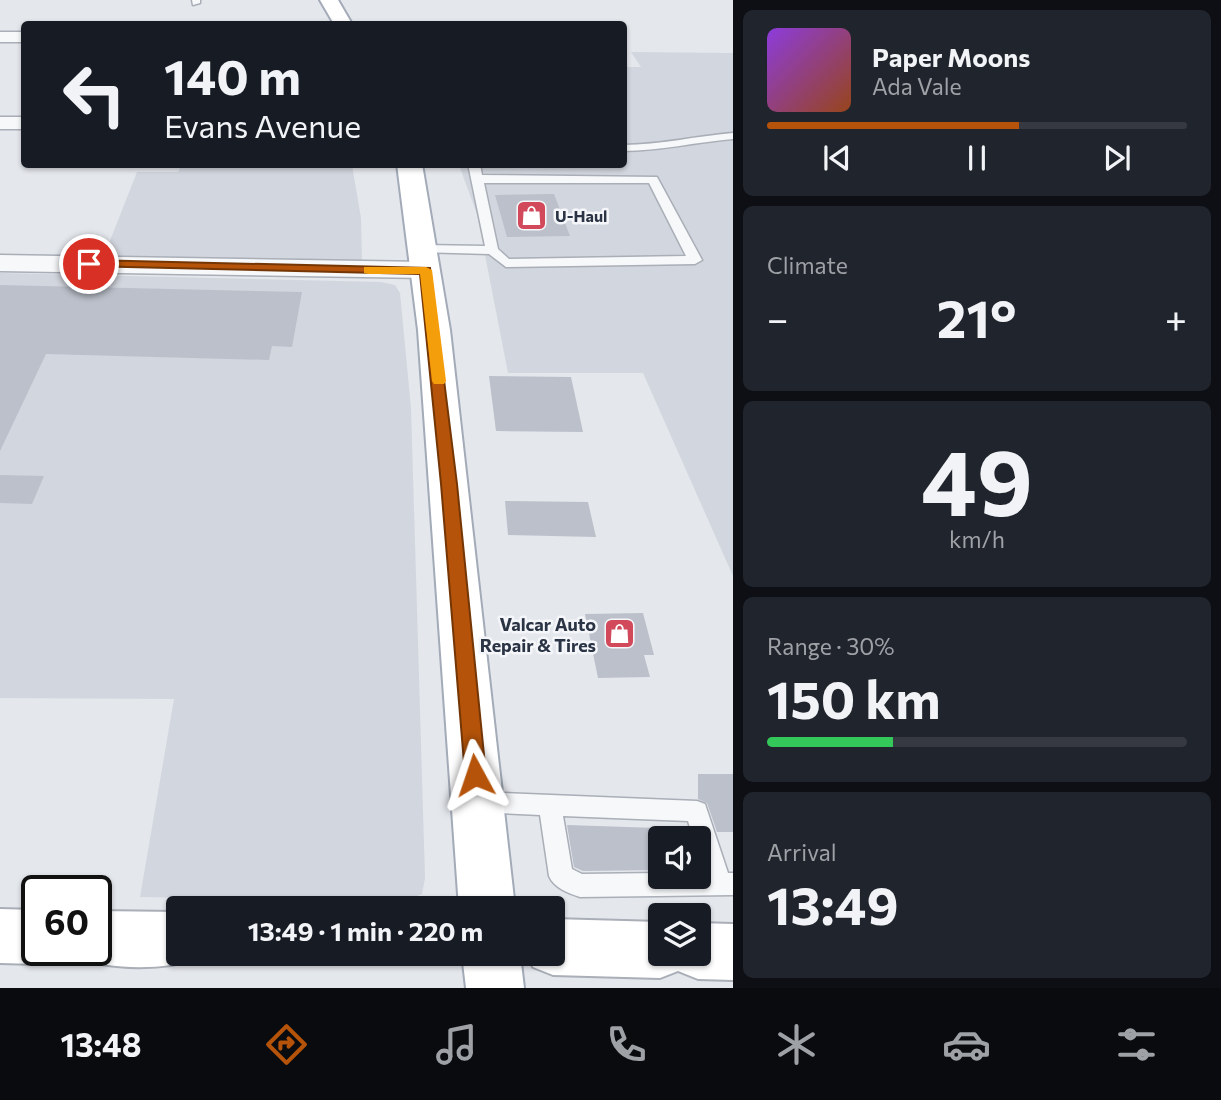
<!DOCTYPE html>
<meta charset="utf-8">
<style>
body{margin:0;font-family:Commissioner,sans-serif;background:#20242c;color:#f1f3f6;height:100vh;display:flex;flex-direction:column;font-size:26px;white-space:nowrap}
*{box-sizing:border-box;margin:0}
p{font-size:23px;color:#9ea1a6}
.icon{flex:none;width:38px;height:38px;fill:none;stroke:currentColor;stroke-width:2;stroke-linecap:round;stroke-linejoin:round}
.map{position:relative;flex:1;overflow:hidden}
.details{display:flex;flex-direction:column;gap:10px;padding:10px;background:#0d0f14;width:488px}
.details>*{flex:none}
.hud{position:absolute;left:21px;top:21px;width:606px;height:147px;border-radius:7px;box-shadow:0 2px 5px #0004;background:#171b24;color:#f1f3f6;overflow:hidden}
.controls{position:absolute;left:648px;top:826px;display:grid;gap:14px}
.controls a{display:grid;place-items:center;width:63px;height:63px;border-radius:7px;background:#171b24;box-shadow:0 2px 5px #0004;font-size:35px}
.speed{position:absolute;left:21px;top:875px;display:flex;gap:14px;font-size:35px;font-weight:700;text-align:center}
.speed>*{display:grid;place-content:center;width:91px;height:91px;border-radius:50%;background:#171b24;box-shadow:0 2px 5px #0004;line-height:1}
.speed .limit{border:4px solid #111;border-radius:10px;background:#fff;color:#111}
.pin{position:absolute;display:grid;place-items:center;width:60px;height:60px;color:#fff;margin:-30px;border:4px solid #fff;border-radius:50%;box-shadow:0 2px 7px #0007}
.me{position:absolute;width:77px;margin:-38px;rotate:355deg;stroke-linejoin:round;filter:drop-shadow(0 0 5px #0008)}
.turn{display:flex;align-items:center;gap:24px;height:147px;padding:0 28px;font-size:32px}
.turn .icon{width:91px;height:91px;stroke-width:2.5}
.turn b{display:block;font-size:49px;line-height:60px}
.big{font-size:52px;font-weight:700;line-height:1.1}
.details .tile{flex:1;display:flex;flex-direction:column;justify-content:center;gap:10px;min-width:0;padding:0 24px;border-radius:10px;background:#20242c}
.details .dial{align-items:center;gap:0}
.dial b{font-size:91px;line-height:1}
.song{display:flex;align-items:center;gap:21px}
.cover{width:84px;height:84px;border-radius:10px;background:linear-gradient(135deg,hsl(270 70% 55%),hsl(20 70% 35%))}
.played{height:7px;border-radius:4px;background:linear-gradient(90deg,#b45309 60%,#363941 60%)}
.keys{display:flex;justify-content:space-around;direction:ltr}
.heat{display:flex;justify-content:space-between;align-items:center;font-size:38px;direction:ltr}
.charge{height:10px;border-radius:5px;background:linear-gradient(90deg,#34c759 30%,#363941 0)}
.trip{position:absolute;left:166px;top:896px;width:399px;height:70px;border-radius:7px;background:#171b24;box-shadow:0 2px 5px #0004;font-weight:700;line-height:70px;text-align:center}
.dock{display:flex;height:112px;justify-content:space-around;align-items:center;background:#090b0e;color:#9ea1a6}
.dock .icon{width:49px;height:49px}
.dock .active{color:#b45309}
.dock b{font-size:32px;color:#f1f3f6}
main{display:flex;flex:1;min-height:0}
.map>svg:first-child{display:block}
.built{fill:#d2d6de}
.building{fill:#bbc0ca}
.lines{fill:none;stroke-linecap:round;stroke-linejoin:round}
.lane-casing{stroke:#a9aeb7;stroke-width:3}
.street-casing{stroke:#a9aeb7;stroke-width:3}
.secondary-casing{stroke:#a9aeb7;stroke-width:4}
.primary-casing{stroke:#a3abb8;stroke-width:4}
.lane{fill:#f7f8fa;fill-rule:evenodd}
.street{fill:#f7f8fa;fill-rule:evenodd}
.secondary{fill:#fff;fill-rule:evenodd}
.primary{fill:#fff;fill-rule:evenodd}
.route{fill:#b45309;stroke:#753606;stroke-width:2}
.slow{fill:#f59e0b}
.labels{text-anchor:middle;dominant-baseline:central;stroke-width:5;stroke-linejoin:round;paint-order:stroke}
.far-poi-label{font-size:16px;font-weight:bold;fill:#2b3445;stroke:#f4f6f9;text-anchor:start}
.poi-label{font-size:18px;font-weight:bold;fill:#2b3445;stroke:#f4f6f9;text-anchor:end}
</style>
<main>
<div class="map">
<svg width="733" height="988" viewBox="0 0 733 988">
<rect width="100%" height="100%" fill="#e4e7ec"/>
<path class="built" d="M631,52L733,53V576L643,373H508L477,214L459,165L623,164V67H641Z
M182,164L352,165L361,218L362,261L104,256L137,172H178Z
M0,273L381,282L395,285L400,293L411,408L425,878L422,894L402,902L140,897L174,699L0,698Z"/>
<path class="building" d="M554,194L570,236L507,237L495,195Z
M0,285L302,292L292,347L272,346L269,360L46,354L0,451Z
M489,376L571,377L583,432L496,431Z
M0,475L44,476L32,504L0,503Z
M505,501L588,502L596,537L508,535Z
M643,613L654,655H644L650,677L598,678L585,614Z
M698,774H733V832H717L707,803L698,799Z
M567,825L687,829L690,838H660V870L583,871L574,867Z"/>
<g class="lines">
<defs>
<path id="lane" d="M192,0H200V3L193,5Z
M733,133V139C696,142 660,151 623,151V145C660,145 696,136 733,133Z
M468,164H480L482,175L657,177L702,260L695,264L506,267L489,254L418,252L417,249L423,245L485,246ZM484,183H649L686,256L509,259L498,249Z
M479,792L697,801L705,804L728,873H733V895L580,897C568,893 554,888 549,876L540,815L479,812L471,809L467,802L471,795ZM563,816L688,821L693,838H698V855L703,873H698V877H660V873L582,874L572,869Z"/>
<path id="street" d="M0,32H24V42H0Z
M0,117H24V129H0Z
M0,255L426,262L435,264L439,270L435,276L426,278L0,271Z"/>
<path id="secondary" d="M0,909L37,910V950H60L57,956L37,964L0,963Z
M96,911L178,912V954H200L198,958C165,971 109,970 76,957L73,950H96Z
M553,919L660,922V954H698V923L733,924V980L698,979L678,971L660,978L553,975L533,967L527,954H553Z"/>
<path id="primary" d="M320,0H338L352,24H334Z
M397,164H422L450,330L515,908H459L418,330Z
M462,954H520L524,988H466Z"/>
</defs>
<use href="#lane" class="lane-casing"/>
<use href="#street" class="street-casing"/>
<use href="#secondary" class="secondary-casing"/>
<use href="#primary" class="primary-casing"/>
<use href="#lane" class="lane"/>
<use href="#street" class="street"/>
<use href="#secondary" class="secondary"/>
<use href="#primary" class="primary"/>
</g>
<path class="route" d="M89,260L430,268L457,484L486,775L483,782L475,784L468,782L465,775L441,484L420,274L85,266V261Z"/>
<path class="slow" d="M364,267H426L432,270L446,381L444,384H434L432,381L420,274H368L364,273Z"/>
<defs>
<symbol id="shop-square" viewBox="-11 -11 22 22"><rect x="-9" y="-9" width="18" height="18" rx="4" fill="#d1495b" stroke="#f4f6f9"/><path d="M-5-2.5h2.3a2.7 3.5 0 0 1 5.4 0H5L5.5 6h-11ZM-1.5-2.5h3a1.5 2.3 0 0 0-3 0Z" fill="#fff"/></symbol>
</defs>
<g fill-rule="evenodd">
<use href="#shop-square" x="514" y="198" width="35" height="35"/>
<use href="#shop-square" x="602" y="616" width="35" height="35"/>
</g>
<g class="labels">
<g class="far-poi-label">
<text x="555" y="215">U-Haul</text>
</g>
<g class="poi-label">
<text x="596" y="624">Valcar Auto<tspan x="596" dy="21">Repair &amp; Tires</tspan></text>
</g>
</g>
</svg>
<div class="controls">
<a><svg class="icon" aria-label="sound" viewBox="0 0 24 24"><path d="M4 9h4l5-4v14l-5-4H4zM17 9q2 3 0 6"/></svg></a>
<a><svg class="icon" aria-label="layers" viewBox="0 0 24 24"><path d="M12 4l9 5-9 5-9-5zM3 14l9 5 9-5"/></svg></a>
</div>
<div class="speed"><div class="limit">60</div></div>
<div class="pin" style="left:89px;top:264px;background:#d93025"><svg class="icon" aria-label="arrive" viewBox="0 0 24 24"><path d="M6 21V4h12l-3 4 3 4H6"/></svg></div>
<svg class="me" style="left:475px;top:775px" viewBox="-20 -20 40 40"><path d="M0-17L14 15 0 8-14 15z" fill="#b45309" stroke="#fff" stroke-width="4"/></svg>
<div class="trip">13:49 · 1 min · 220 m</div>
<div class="hud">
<div class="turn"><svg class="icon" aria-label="left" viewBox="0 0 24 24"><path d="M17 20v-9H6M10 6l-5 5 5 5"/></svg><div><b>140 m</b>Evans Avenue</div></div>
</div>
</div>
<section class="details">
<div class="tile">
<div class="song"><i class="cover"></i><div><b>Paper Moons</b><p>Ada Vale</p></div></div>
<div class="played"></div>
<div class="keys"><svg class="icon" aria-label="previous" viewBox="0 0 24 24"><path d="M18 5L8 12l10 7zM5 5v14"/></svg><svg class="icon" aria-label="pause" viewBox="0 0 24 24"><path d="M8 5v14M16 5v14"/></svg><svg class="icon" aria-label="next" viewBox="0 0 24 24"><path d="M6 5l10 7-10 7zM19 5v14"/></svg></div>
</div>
<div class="tile"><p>Climate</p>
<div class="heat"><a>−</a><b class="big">21°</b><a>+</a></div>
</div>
<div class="tile dial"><b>49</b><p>km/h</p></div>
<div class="tile"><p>Range · 30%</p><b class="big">150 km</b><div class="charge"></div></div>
<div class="tile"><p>Arrival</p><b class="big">13:49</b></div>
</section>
</main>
<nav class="dock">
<b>13:48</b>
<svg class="icon active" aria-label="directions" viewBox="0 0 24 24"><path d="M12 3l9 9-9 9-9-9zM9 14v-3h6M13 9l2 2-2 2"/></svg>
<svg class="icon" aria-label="music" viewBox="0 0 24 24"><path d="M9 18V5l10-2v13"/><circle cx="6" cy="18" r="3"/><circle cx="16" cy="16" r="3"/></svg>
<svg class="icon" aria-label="phone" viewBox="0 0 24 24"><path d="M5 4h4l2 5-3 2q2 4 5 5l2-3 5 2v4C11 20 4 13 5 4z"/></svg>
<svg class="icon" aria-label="climate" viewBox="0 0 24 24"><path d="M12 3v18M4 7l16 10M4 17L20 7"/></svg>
<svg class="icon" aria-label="car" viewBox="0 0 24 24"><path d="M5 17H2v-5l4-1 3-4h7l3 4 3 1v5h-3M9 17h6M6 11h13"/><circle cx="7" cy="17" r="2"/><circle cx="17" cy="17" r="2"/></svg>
<svg class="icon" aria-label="filters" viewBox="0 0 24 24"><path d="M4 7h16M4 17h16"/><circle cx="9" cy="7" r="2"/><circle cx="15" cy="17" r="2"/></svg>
</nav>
